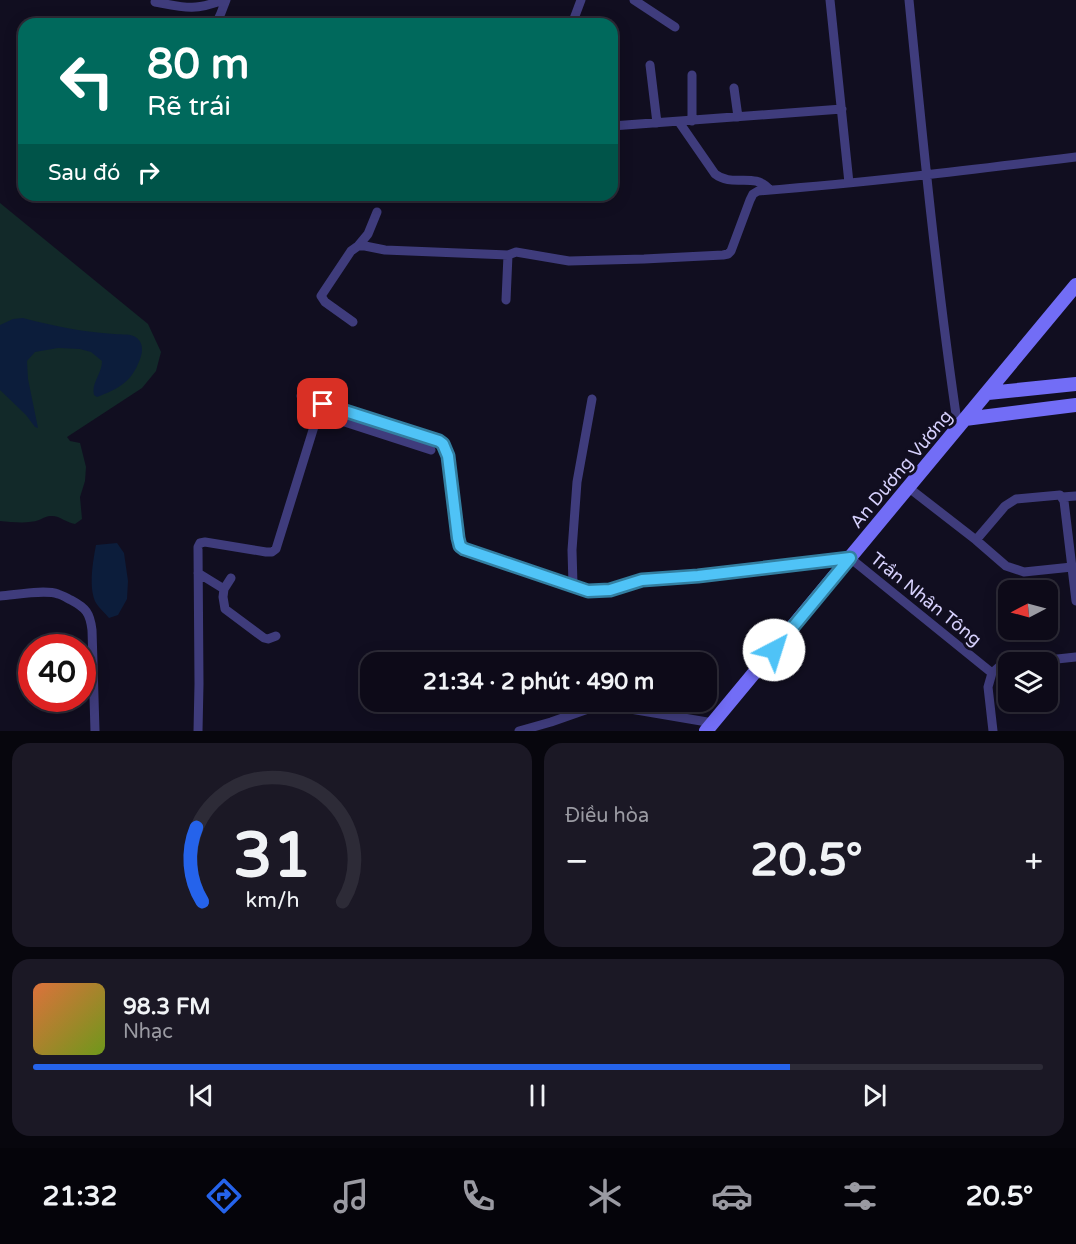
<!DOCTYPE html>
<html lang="vi">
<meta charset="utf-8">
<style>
body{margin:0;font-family:"Varela Round",sans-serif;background:#1b1825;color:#f1f3f6;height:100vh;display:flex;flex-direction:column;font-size:22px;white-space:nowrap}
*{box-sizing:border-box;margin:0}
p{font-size:20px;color:#9a9aa2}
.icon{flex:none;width:33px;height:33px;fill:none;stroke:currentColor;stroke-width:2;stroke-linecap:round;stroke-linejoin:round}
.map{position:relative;height:731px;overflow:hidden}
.panel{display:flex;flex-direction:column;gap:12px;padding:12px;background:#07060d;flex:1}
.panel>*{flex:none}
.banner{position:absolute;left:18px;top:18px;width:600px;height:183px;border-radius:18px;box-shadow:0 3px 15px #0003,0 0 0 2px #2d2b37;background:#00695c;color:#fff;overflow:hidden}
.needle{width:39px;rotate:264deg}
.tools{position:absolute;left:998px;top:580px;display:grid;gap:12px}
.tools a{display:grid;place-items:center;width:60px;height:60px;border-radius:12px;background:#0d0a18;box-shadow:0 3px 15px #0003,0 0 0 2px #2d2b37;font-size:30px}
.speed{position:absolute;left:18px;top:634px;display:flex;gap:12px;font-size:30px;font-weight:700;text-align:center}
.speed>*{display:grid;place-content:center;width:78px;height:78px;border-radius:50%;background:#0d0a18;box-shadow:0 3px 15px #0003,0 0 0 2px #2d2b37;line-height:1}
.speed .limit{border:9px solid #d22;background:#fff;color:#111}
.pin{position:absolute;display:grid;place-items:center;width:51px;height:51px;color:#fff;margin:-26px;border-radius:12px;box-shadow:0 3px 9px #0006}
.me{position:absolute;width:66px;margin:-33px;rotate:40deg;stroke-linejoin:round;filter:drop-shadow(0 0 4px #0008)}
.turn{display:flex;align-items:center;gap:21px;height:126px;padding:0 30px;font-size:27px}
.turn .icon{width:78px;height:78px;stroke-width:2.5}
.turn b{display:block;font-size:42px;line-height:51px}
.then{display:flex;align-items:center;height:57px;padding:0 30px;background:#0003;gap:12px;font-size:22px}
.big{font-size:45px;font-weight:700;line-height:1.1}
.panel .tile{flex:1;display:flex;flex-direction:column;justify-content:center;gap:9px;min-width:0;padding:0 21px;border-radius:18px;background:#1b1825}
.panel .dial{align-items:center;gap:0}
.dial svg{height:156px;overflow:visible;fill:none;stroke:#2d2b37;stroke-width:7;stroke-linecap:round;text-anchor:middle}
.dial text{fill:#f1f3f6;stroke:none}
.song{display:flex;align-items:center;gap:18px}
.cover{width:72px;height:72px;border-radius:9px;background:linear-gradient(135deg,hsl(20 70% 55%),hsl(80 70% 35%))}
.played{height:6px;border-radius:3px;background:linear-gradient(90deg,#2563eb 75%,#2d2b37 75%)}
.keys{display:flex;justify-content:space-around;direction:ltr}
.heat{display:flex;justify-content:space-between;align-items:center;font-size:33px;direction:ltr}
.panel .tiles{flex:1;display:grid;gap:12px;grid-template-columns:1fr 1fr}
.tile:last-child{grid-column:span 2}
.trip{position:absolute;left:360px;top:652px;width:357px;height:60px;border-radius:18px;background:#0d0a18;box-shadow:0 3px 15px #0003,0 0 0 2px #2d2b37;font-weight:700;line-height:60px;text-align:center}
.tab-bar{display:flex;height:96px;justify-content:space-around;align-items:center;background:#05040a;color:#9a9aa2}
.tab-bar .icon{width:42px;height:42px}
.tab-bar .on{color:#2563eb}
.tab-bar b{font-size:27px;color:#f1f3f6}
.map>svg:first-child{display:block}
.green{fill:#122929}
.water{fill:#0c1d3b}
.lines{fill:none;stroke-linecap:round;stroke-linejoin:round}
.street{stroke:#3f3c7c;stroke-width:9}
.secondary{stroke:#726df6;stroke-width:14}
.route-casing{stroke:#337fa1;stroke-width:15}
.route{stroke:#4fc3f7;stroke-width:10}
.labels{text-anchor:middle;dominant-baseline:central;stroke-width:6;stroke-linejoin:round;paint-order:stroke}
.street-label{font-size:18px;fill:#d6d0fc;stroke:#110e20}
</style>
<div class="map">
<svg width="1076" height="731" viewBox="0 0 1076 731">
<rect width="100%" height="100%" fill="#110e20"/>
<path class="green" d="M0,203L148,324L161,352L156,371L142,388L67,437L70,441L80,443L86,467L85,481L80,497L82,519L75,524C67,523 60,516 52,516C46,516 44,518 39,520C28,524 12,522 0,521Z"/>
<path class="water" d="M23,318C53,326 83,332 114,334C122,335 131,333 137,338C145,345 142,355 138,364C130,383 116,390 97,397L94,395C91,383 102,374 102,361L91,352L80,349L58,348L35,352L27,361L28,379L38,428L35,427L26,415L0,390V325L13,319Z
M117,543L124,553L128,581L127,599L118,615L109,618C105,613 99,608 96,603C88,588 93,561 96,545Z"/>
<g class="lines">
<path class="street" d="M634,0L675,27
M830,0L849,183
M909,0C923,143 937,286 958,428
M155,2C186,8 194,11 223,0
M216,24L221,13L226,0
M572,24L581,0
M650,65L657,123
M692,75V121
M734,88L738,117
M679,122L715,174C733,188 754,171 770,190
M612,126L842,109
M358,246L368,234L377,212
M506,300L508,255L516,252L569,261L644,259L723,255L728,254L731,251L750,200L753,194L758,191C864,183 970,170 1076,157
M353,322L325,302L321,296L351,251L358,246H365L385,250L508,255
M301,396L439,441L443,444L448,456L458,538L460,546L464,549L588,591L610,590L642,580L656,578L698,576L850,558L992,673
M909,488L976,540L1005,506L1016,499L1060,495L1064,501L1076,601
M1062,497L1076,496
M976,540L1006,566L1024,572L1072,567
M198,573L224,589L223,597L225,609L264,638L268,639L276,636
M573,585L572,550L577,482L592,399
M224,589L231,578
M0,596C15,595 45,589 58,594C62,595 67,598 71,600C86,608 90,613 92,630L95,731
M1020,663L1076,657
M992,673L988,687L993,731
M992,673L1001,665L1008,664
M198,731L199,684L198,547L200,543L205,542L266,552H272L276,549L317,417L326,416L431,450
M519,731L551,722L591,708L613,706L713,723"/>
<path class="secondary" d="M988,393L1076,384
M965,419L1076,405
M706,731L1076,285"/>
</g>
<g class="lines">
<defs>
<path id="route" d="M323,404L439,441L443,444L448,456L458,538L460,546L464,549L588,591L610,590L642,580L698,576L850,558L774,650"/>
</defs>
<use href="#route" class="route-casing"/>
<use href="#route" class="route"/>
</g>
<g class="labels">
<g class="street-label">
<text transform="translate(901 469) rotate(-50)">An Dương Vương</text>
<text transform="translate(926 599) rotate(39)">Trần Nhân Tông</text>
</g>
</g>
</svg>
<div class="tools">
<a><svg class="needle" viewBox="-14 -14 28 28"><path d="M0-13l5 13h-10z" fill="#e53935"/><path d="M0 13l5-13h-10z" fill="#9a9aa2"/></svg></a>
<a><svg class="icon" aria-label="layers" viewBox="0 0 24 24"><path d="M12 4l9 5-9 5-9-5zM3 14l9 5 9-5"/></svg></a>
</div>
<div class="speed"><div class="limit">40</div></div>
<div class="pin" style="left:323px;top:404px;background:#d93025"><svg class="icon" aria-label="arrive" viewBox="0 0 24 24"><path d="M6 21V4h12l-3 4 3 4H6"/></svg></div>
<svg class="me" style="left:774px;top:650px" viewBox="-20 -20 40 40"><circle r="19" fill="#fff"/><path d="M0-13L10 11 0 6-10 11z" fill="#4fc3f7"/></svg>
<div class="trip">21:34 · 2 phút · 490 m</div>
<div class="banner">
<div class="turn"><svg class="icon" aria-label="left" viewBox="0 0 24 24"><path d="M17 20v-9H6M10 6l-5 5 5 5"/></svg><div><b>80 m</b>Rẽ trái</div></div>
<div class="then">Sau đó<svg class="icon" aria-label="right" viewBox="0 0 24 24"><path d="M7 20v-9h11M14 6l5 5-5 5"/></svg></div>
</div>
</div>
<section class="panel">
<div class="tiles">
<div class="tile dial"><svg viewBox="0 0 100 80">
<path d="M14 69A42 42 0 1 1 86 69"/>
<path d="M14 69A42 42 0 0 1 11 31" stroke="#2563eb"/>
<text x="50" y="56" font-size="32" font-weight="700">31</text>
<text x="50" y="72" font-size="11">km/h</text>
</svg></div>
<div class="tile"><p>Điều hòa</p>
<div class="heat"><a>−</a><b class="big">20.5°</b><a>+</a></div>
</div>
<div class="tile">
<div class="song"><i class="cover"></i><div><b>98.3 FM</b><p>Nhạc</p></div></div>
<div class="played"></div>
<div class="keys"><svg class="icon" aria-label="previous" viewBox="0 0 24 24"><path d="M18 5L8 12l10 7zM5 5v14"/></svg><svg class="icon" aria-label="pause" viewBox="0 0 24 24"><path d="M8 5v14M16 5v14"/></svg><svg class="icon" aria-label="next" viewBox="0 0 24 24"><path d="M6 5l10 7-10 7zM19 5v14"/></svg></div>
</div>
</div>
</section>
<nav class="tab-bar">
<b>21:32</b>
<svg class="icon on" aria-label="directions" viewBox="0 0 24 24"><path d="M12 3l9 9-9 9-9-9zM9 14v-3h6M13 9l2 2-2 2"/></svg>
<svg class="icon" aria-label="music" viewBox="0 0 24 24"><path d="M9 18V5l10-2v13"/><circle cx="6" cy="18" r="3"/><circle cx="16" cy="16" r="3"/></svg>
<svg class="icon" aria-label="phone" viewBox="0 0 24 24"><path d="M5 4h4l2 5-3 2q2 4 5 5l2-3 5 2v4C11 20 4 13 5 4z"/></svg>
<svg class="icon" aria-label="climate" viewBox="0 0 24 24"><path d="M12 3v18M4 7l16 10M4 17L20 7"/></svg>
<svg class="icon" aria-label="car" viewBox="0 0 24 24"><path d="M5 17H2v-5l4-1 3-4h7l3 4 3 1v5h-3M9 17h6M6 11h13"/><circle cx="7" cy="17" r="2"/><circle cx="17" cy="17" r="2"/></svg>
<svg class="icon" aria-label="filters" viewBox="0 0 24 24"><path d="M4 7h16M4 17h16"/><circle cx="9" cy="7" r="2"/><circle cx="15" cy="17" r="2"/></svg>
<b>20.5°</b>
</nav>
